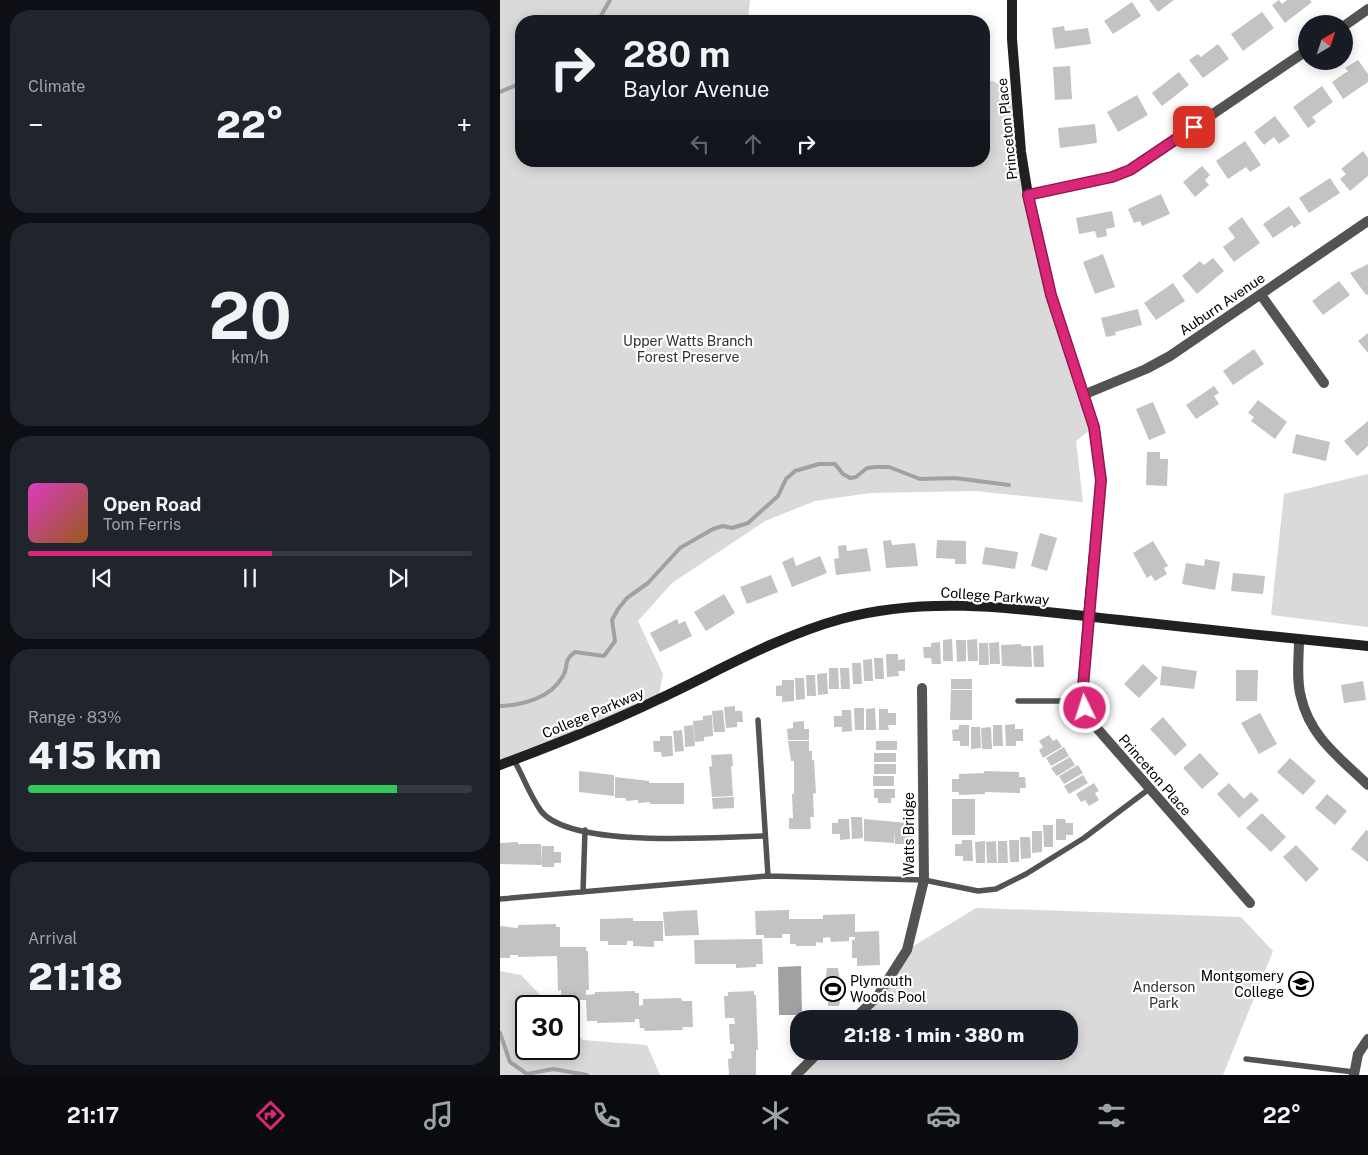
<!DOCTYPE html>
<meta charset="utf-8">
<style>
body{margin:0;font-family:"Public Sans",sans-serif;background:#20242c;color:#f1f3f6;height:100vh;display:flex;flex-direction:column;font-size:19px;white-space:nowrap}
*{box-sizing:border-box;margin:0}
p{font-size:16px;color:#9ea1a6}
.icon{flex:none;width:28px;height:28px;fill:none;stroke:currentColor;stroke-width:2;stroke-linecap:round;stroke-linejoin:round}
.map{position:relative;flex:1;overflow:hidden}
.sheet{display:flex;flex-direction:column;gap:10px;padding:10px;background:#0d0f14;width:500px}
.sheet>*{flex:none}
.hud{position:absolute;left:15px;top:15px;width:475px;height:152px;border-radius:20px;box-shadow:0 2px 12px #0003;background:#171b24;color:#f1f3f6;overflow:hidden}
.needle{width:32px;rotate:39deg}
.tools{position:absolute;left:798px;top:15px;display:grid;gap:10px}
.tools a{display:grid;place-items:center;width:55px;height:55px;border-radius:50%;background:#171b24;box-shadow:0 2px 12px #0003;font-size:25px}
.speed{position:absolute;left:15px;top:995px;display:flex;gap:10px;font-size:25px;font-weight:700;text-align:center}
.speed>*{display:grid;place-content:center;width:65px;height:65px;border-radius:50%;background:#171b24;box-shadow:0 2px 12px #0003;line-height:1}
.speed .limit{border:2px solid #111;border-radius:8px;background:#fff;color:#111}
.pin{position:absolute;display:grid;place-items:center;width:42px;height:42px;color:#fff;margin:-21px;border-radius:10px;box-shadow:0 2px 8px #0006}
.me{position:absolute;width:55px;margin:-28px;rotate:356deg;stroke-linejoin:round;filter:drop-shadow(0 0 4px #0008)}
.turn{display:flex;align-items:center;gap:18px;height:105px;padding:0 25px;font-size:22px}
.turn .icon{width:65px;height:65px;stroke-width:2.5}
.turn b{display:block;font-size:35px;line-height:42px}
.lanes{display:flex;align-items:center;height:48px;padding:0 25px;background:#0003;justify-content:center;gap:25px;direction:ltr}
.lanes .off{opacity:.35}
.big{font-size:38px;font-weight:800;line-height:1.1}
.sheet .widget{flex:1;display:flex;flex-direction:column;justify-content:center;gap:8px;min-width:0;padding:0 18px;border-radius:20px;background:#20242c}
.sheet .dial{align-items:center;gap:0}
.dial b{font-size:65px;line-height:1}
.song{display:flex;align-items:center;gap:15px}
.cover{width:60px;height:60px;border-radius:8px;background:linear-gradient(135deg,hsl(310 70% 55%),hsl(30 70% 35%))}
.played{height:5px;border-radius:2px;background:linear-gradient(90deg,#db2777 55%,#363941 55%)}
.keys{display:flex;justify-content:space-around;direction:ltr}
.heat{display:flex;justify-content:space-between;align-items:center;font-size:28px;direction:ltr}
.charge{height:8px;border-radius:4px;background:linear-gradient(90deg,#34c759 83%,#363941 0)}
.trip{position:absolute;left:290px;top:1010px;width:288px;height:50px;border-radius:20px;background:#171b24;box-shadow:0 2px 12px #0003;font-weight:800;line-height:50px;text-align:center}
.menu{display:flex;height:80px;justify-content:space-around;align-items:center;background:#090b0e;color:#9ea1a6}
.menu .icon{width:35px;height:35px}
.menu .selected{color:#db2777}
.menu b{font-size:22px;color:#f1f3f6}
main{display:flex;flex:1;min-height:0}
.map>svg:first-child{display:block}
.green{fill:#dadada}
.water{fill:#a1a1a1}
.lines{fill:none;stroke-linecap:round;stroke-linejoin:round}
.stream{stroke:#a1a1a1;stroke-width:4}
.building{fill:#c3c3c3}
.lane{stroke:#535353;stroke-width:5.5}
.street{stroke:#535353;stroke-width:10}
.secondary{stroke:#202020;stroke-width:10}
.route-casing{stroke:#8e194d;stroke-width:12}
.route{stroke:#db2777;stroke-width:9}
.labels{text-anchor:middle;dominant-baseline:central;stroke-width:4.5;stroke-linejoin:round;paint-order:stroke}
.street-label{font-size:14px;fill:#000;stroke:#fff}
.park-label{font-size:14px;fill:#313131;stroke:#fff}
.poi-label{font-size:14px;fill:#000;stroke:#fff;text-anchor:end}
</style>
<main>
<section class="sheet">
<div class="widget"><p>Climate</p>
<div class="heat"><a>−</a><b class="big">22°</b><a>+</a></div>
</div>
<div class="widget dial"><b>20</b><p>km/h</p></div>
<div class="widget">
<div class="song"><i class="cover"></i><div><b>Open Road</b><p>Tom Ferris</p></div></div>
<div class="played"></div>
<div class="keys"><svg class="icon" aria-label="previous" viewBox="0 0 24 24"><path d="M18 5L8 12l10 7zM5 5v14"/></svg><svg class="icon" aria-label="pause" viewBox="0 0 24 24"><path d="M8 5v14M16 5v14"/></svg><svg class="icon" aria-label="next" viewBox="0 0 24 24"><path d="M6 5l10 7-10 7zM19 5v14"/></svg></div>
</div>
<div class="widget"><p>Range · 83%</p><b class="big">415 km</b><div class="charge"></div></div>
<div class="widget"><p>Arrival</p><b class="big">21:18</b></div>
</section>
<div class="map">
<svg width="868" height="1075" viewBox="0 0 868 1075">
<rect width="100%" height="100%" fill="#fff"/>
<path class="green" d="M0,0H250L248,21H21V161H484V82L493,81L516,96L521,152L551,295L594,427L576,441L583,502L475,491L370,493L315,501L265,521L172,583L138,621L163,674L158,699L0,765Z
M868,474V627L771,615L784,494Z
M476,908L741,917L773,951L723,1075H296L320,1051H569V1019H354L377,997L407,950Z
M0,971L21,975L51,1006H26V1049H69V1025L83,1040L147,1045L160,1075H0Z"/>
<path class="water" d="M301,966L302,1015H279L278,967Z"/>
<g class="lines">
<path class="stream" d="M98,21L110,0
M0,92L21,83
M0,706C23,705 51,698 63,676C69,667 62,661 75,652L104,656L115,641L112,620L118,609L127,598L148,583L180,548L213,529L223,526L232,528L248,523L278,496L286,479L295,471L319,464H335L343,474L350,478L356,477L367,468L376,467H389L420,479L455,478L509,485
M0,1033L10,1062L27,1074L53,1069L87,1075"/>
</g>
<path class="building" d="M649,0H674L658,12Z
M779,0L782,4L787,0H810L812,2L785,23L772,5Z
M632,2L641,16L613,34L604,21Z
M762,12L774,28L743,51L731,34Z
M564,26L565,31L588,28L591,44L555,49L552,28Z
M718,44L729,59L703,78L689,60L698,54L701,57Z
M858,60L868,74V82L843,99L832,82L848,71L845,68Z
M570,66L572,99L555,100L553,67Z
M679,72L689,85L662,106L652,93Z
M822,86L833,102L812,117L816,122L808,128L793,107Z
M637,95L648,115L618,132L607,112Z
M775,116L790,136L779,144L774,137L764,145L754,132Z
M595,124L597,143L560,148L558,128Z
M745,141L761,165L750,172L746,167L728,179L716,161Z
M863,151L868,158V176L850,191L840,179L846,174L841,169Z
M702,166L710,175L705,180L709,185L695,197L683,182Z
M830,178L840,193L809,213L799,198Z
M661,194L670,214L642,226L640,221L634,223L628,209Z
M789,206L801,223L794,228L792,225L773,238L763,224Z
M612,211L615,227L606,229L607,236L597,238L595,231L579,234L576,218Z
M742,217L760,243L734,262L723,247L735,238L728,228Z
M603,254L615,287L595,294L583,262Z
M713,258L724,271L697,294L682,276L700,261L704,265Z
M868,264V294L866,295L850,273Z
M839,281L850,295L823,315L812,301Z
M673,283L685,301L656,320L644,303Z
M638,309L642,325L615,332L616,335L606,337L601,318Z
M868,333V353L858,341Z
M754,349L764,364L733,385L723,371Z
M714,386L719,393L714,396L719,404L696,419L686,405Z
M758,400L787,422L775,439L751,421L754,417L748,413Z
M653,402L666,433L649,440L636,409Z
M868,421V446L857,456L844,441Z
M796,434L830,442L826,461L792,453Z
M647,452H660V459H668L667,486L646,485Z
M540,533L557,538L547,571L531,566Z
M391,540L392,545L415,543L418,566L386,568L383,541Z
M437,540L466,541V564H455V559L436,558Z
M653,541L668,566L664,568L667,574L655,581L651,575L647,578L633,553Z
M346,545L347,551L367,548L371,571L336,575L334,559L339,558L338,546Z
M485,547L518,552L515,569L482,564Z
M320,556L327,573L292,587L282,562L293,557L296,566Z
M705,559L720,562L715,590L682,584L686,563L704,566Z
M733,573L765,576L763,594L731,591Z
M271,575L278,592L247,604L240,587Z
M224,594L235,613L206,631L194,612Z
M177,619L179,624L185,621L192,636L160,652L150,633Z
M452,639L453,661H443V640Z
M477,639L478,661H468L467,640Z
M456,640H466V661L457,662Z
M440,642L441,664H432L431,658H424L423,647H431V643Z
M499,642L500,664H490L489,643Z
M479,643H488L489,665H479Z
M521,644V653V646H531L532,667L502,666L501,645Z
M543,645L544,667H534L533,646Z
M386,654H398V660L405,659V671H398L399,676L387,677Z
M374,658H383L384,679H375Z
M372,659L373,681H364L363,660Z
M352,663H361L362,684H353Z
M643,664L658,678L639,698L624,684Z
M662,666L697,671L694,689L660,685Z
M329,668H338L339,689H329Z
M340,668H349L350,689H341Z
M736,670H758L757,701H736Z
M327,673L328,694L318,695L317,674Z
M306,675H315L316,696H307Z
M295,678H304L305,699L296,700Z
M451,679H472V689H451Z
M282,680H294V701L282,702V696H276V686L282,685Z
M863,681L866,700L844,703L841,685Z
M451,690H472V720H450Z
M235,706V711H242L243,722H237V727L226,728L224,707Z
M354,708H364V730H355Z
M375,708L376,730H366V709Z
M379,709H388V713H396V725H388L389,730H379Z
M223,710L225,732H214L212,711Z
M342,710H351L352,731L342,732V727H334V716H342Z
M760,713L777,744L759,754L741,723Z
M212,715L213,736L204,737V741L195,742L193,721L203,720V716Z
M663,717L687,745L675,756L650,729Z
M304,721V729H309V740H288L287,729L293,728V722Z
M515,724V729H523V741H516V746H506L505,725Z
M193,725L195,746L185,747L184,726Z
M459,725H469V746H460V741H453L452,730L459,729Z
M493,725H502L503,746H493Z
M471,727H480L481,748L471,749Z
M491,727L492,749H482L481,728Z
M182,730L184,751L175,752L173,731Z
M549,735L553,741L557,739L562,747L543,758L539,750L543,747L539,741Z
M160,736H172L173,756L162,757L161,752H154L153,741H160Z
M288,741H309V751H312V760H314L316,793L313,794L314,817H310L311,829H289V818H293L292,794H294V761H291Z
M376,741H397V750H376Z
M564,747L569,756L551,766L546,758Z
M374,753H396V762H374Z
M700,753L719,774L702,789L683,768Z
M232,754L233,766H231L233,796L212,797L209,767L212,766L211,755Z
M570,757L575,765L557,776L551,768Z
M790,758L816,781L803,795L777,772Z
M374,764H396V774H374Z
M578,765L583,773L564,784L559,776Z
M79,771L114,775V796L79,792Z
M484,771L519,772V777H525L526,788H520V793L485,792V794L459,795V792H452V779H459V774L484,773Z
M583,775L588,783L569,794L564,786Z
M373,776H394V786H373Z
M115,777L149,781V783H184V804H150V802L138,803V800L126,801V798H115Z
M594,783L599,791L595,793L599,800L589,806L585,800L581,802L576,794Z
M729,783L744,799L751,792L759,800L739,818L717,794Z
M374,789H395V798H391V803H378V798H374Z
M827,794L847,811L835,825L815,808Z
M234,797V808L213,809L212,798Z
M452,799H475V835H452Z
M762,813L786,837L771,852L746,828Z
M351,817H362L363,838L352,839Z
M338,819H349L350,839L340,840V834H332V823H338Z
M364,819L407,823V828H413V840H407V844H395L394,832V843L364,841Z
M556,819H565L566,823H573V835H566V840H556Z
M543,825H553V847H544Z
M866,830L868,831V862L851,849Z
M532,831H542V852L532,853Z
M520,837H530L531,858L521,859Z
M462,840H472L473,861H463V856H455V844H462Z
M509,840H519V862H510Z
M485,841V863H476L475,842Z
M496,841L497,863H487L486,842Z
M498,841H507L508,863H498Z
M18,842V844H41L42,865L0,864V843Z
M796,845L819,869L806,882L783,857Z
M42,846H54V852H61V863H54V867H42Z
M197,910L199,935L165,936L163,912Z
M289,910V919H323V915L355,914V932L379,931L380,965L357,966V958H352V940H355V937H349V941L331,942L330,937L323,938V943L316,942V946H296V944H290V934H282V938H264V935H256L255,911Z
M133,918V921H163V941H154V947L133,946V941H127V945H108V941H100V919Z
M56,924V927H60V947H86V951H88L89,990H86V995L95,994V992L135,991V993H139V1006L143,1005V999L181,998L182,1001H192L193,1027H182L183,1030L145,1031L144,1028H140L139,1019H135V1022L97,1023V1021H87L86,1000H61V990L58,991L57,956L18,957V955H10V958H0V926L18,928V925Z
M262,939L263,964H256V967L236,968V964H195L194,940Z
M327,968H338L342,991L339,1006H328V1001H326L323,983H325Z
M254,991V995H256L258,1050H256V1075H229L228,1059L232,1058L231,1051H234V1044H230L229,1024H235L234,1018H225L224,996H228V992Z"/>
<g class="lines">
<path class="lane" d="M518,701H560L582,698
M258,720L268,876
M14,760C23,776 30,796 41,811C70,849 219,837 265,836
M83,892L85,830
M0,899L268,876L424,880L478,891L496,889L526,874L584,838L649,789
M746,1059L854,1072"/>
<path class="street" d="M844,26L868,9
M528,195L612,177L630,170L806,51
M761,295L824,383
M583,395L646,369L670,356L868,221
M588,616L582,698L588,718L750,903
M799,639C799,657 796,680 801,697C810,737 840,758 868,785
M354,1019L377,997L407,950L424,880L422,688
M296,1075L320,1051
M854,1075L858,1054L868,1039"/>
<path class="secondary" d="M512,0V39L521,152L528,195L551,295L594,427L601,480L588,616
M0,765C54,745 107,724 159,699C219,671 276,637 341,619C431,594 529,610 620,620C703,629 785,638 868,646"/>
</g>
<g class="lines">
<defs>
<path id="route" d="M585,708L582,698L601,480L594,427L551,295L528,195L612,177L630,170L694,127"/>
</defs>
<use href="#route" class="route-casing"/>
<use href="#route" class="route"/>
</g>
<defs>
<symbol id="university-ring" viewBox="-11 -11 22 22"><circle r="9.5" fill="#fff" stroke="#000" stroke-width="1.5"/><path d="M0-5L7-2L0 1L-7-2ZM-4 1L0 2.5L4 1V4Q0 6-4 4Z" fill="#000"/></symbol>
<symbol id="stadium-ring" viewBox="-11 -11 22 22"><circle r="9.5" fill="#fff" stroke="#000" stroke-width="1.5"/><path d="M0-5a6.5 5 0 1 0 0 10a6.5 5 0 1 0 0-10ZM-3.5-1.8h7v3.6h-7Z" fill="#000"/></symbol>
</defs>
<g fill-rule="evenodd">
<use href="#university-ring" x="787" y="970" width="28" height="28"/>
<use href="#stadium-ring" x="319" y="975" width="28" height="28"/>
</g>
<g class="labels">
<g class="street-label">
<text transform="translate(507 129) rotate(-96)">Princeton Place</text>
<text transform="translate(722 304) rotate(-34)">Auburn Avenue</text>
<text transform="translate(495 596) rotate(4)">College Parkway</text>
<text transform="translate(93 713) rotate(-23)">College Parkway</text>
<text transform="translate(655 775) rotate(49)">Princeton Place</text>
<text transform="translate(409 834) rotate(-90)">Watts Bridge</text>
</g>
<g class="park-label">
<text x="188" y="341">Upper Watts Branch<tspan x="188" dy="16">Forest Preserve</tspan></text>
<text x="664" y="987">Anderson<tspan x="664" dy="16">Park</tspan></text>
</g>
<g class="poi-label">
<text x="784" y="976">Montgomery<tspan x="784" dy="16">College</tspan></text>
<text x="350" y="981" text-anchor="start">Plymouth<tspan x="350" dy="16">Woods Pool</tspan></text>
</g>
</g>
</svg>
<div class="tools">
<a><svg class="needle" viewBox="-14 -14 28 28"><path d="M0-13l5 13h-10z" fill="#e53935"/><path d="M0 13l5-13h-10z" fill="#9ea1a6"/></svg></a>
</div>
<div class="speed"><div class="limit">30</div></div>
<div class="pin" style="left:694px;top:127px;background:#d93025"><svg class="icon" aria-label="arrive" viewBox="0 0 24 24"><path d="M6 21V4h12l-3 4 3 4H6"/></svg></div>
<svg class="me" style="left:585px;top:708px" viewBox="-20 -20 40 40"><circle r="17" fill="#db2777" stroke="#fff" stroke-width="3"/><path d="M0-11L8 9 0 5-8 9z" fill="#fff"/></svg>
<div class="trip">21:18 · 1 min · 380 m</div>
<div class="hud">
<div class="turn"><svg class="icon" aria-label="right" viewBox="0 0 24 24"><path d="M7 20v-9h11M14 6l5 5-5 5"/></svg><div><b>280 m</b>Baylor Avenue</div></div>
<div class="lanes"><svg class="icon off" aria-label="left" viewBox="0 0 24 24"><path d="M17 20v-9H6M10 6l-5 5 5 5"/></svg><svg class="icon off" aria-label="ahead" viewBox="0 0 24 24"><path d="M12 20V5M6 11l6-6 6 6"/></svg><svg class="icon" aria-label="right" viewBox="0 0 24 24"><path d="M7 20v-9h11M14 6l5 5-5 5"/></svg></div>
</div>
</div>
</main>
<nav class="menu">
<b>21:17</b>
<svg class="icon selected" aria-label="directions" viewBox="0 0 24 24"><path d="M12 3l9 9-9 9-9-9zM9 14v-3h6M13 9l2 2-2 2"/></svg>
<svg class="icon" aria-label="music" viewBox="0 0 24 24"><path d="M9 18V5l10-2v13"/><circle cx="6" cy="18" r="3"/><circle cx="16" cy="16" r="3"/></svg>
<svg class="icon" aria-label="phone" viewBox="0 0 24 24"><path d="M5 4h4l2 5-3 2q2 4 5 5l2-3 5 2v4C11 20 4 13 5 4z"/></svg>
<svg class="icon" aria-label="climate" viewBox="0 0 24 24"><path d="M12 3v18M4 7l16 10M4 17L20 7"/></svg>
<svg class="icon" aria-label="car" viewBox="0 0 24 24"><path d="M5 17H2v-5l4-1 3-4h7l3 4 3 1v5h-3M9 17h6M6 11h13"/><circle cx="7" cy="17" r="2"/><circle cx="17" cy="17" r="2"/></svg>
<svg class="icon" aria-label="filters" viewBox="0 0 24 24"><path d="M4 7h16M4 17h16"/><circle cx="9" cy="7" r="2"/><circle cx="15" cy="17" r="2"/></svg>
<b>22°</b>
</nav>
